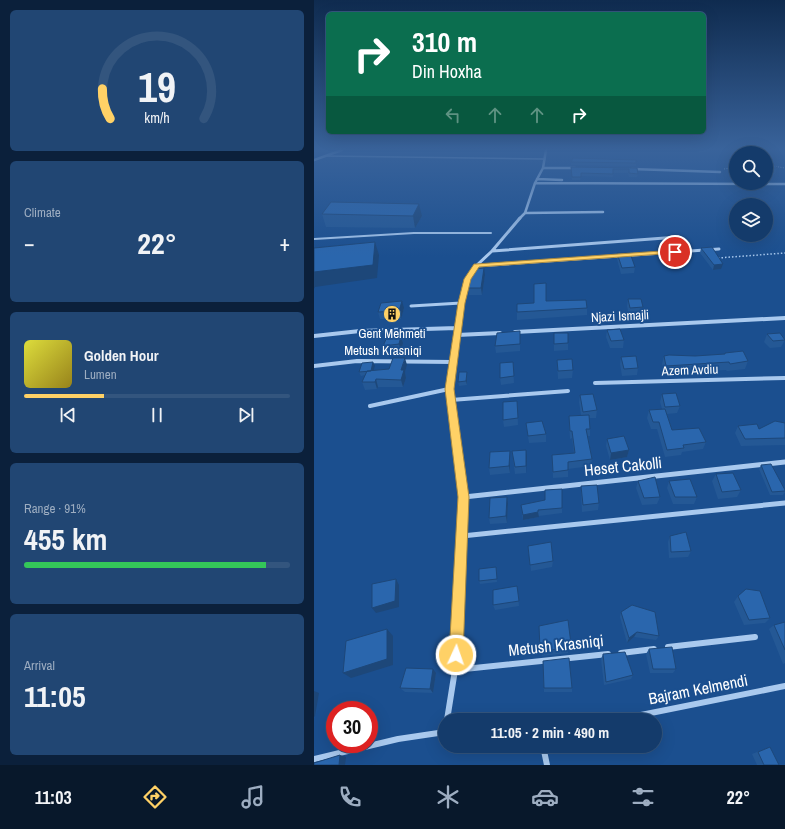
<!DOCTYPE html>
<meta charset="utf-8">
<style>
body{margin:0;font-family:"Archivo Narrow",sans-serif;background:#214673;color:#f1f3f6;height:100vh;display:flex;flex-direction:column;font-size:15px;white-space:nowrap}
*{box-sizing:border-box;margin:0}
p{font-size:13px;color:#9dadc1}
.icon{flex:none;width:22px;height:22px;fill:none;stroke:currentColor;stroke-width:2;stroke-linecap:round;stroke-linejoin:round}
.map{position:relative;flex:1;overflow:hidden}
.side{display:flex;flex-direction:column;gap:10px;padding:10px;background:#0b203b;width:314px}
.side>*{flex:none}
.banner{position:absolute;left:12px;top:12px;width:380px;height:122px;border-radius:6px;box-shadow:0 4px 16px #0002,0 0 0 1px #33557e;background:#0b6e4f;color:#fff;overflow:hidden}
.buttons{position:absolute;left:415px;top:146px;display:grid;gap:8px}
.buttons a{display:grid;place-items:center;width:44px;height:44px;border-radius:50%;background:#143b6b;box-shadow:0 4px 16px #0002,0 0 0 1px #33557e;font-size:20px}
.speed{position:absolute;left:12px;top:701px;display:flex;gap:8px;font-size:20px;font-weight:700;text-align:center}
.speed>*{display:grid;place-content:center;width:52px;height:52px;border-radius:50%;background:#143b6b;box-shadow:0 4px 16px #0002,0 0 0 1px #33557e;line-height:1}
.speed .limit{border:6px solid #d22;background:#fff;color:#111}
.pin{position:absolute;display:grid;place-items:center;width:34px;height:34px;color:#fff;margin:-17px;border:2px solid #fff;border-radius:50%;box-shadow:0 1px 4px #0007}
.me{position:absolute;width:44px;margin:-22px;rotate:3deg;stroke-linejoin:round;filter:drop-shadow(0 0 3px #0008)}
.turn{display:flex;align-items:center;gap:14px;height:84px;padding:0 20px;font-size:18px}
.turn .icon{width:52px;height:52px;stroke-width:2.5}
.turn b{display:block;font-size:28px;line-height:34px}
.lanes{display:flex;align-items:center;height:38px;padding:0 20px;background:#0003;justify-content:center;gap:20px;direction:ltr}
.lanes .off{opacity:.35}
.big{font-size:30px;font-weight:700;line-height:1.1}
.side .card{flex:1;display:flex;flex-direction:column;justify-content:center;gap:6px;min-width:0;padding:0 14px;border-radius:6px;background:#214673}
.side .dial{align-items:center;gap:0}
.dial svg{height:104px;overflow:visible;fill:none;stroke:#33557e;stroke-width:7;stroke-linecap:round;text-anchor:middle}
.dial text{fill:#f1f3f6;stroke:none}
.song{display:flex;align-items:center;gap:12px}
.cover{width:48px;height:48px;border-radius:6px;background:linear-gradient(135deg,hsl(60 70% 55%),hsl(50 70% 35%))}
.played{height:4px;border-radius:2px;background:linear-gradient(90deg,#ffd166 30%,#33557e 30%)}
.keys{display:flex;justify-content:space-around;direction:ltr}
.heat{display:flex;justify-content:space-between;align-items:center;font-size:22px;direction:ltr}
.charge{height:6px;border-radius:3px;background:linear-gradient(90deg,#34c759 91%,#33557e 0)}
.trip{position:absolute;left:124px;top:713px;width:224px;height:40px;border-radius:20px;background:#143b6b;box-shadow:0 4px 16px #0002,0 0 0 1px #33557e;font-weight:700;line-height:40px;text-align:center}
.tab-bar{display:flex;height:64px;justify-content:space-around;align-items:center;background:#08182b;color:#9dadc1}
.tab-bar .icon{width:28px;height:28px}
.tab-bar .selected{color:#ffd166}
.tab-bar b{font-size:18px;color:#f1f3f6}
main{display:flex;flex:1;min-height:0}
.map>svg:first-child{display:block}
.lines{fill:none;stroke-linecap:round;stroke-linejoin:round}
.path-far1{stroke:#a9c9ee;stroke-width:1;stroke-dasharray:1 1.5;stroke-linecap:butt}
.path{stroke:#a9c9ee;stroke-width:1.5;stroke-dasharray:1.5 2;stroke-linecap:butt}
.service-far1{stroke:#a9c9ee;stroke-width:1.5}
.service{stroke:#a9c9ee;stroke-width:2}
.minor-far4{stroke:#a9c9ee;stroke-width:2.5}
.minor-far3{stroke:#a9c9ee;stroke-width:3}
.minor-far2{stroke:#a9c9ee;stroke-width:4}
.minor-far1{stroke:#a9c9ee;stroke-width:5}
.minor{stroke:#a9c9ee;stroke-width:6}
.wall{fill:#245895}
.shaded-wall{fill:#1d4779}
.building{fill:#2a66ad;stroke:#1d4779}
.route{fill:#ffd166;stroke:#a68842}
.labels{text-anchor:middle;dominant-baseline:central;stroke-width:4;stroke-linejoin:round;paint-order:stroke}
.street-label{font-size:13px;fill:#fff;stroke:#1b4f8f}
.poi-label{font-size:13px;fill:#fff;stroke:#1b4f8f}
.near-street-label{font-size:16px;fill:#fff;stroke:#1b4f8f}
</style>
<main>
<section class="side">
<div class="card dial"><svg viewBox="0 0 100 80">
<path d="M14 69A42 42 0 1 1 86 69"/>
<path d="M14 69A42 42 0 0 1 8 46" stroke="#ffd166"/>
<text x="50" y="56" font-size="32" font-weight="700">19</text>
<text x="50" y="72" font-size="11">km/h</text>
</svg></div>
<div class="card"><p>Climate</p>
<div class="heat"><a>−</a><b class="big">22°</b><a>+</a></div>
</div>
<div class="card">
<div class="song"><i class="cover"></i><div><b>Golden Hour</b><p>Lumen</p></div></div>
<div class="played"></div>
<div class="keys"><svg class="icon" aria-label="previous" viewBox="0 0 24 24"><path d="M18 5L8 12l10 7zM5 5v14"/></svg><svg class="icon" aria-label="pause" viewBox="0 0 24 24"><path d="M8 5v14M16 5v14"/></svg><svg class="icon" aria-label="next" viewBox="0 0 24 24"><path d="M6 5l10 7-10 7zM19 5v14"/></svg></div>
</div>
<div class="card"><p>Range · 91%</p><b class="big">455 km</b><div class="charge"></div></div>
<div class="card"><p>Arrival</p><b class="big">11:05</b></div>
</section>
<div class="map">
<svg width="471" height="765" viewBox="0 0 471 765">
<rect width="100%" height="100%" fill="#1b4f8f"/>
<g class="lines">
<path class="path-far1" d="M459,166L471,168
M410,169L422,167"/>
<path class="path" d="M404,258L471,253"/>
<path class="service-far1" d="M12,156L231,159"/>
<path class="service" d="M0,239L100,233H177"/>
<path class="minor-far4" d="M0,160L28,150
M229,168H261
M318,169L406,172
M223,179L248,180
M221,183L471,184
M211,213L289,212
M205,219L211,213L221,183L229,168L232,150"/>
<path class="minor-far3" d="M178,251L364,237
M163,266L405,249
M97,306L147,303
M146,309L153,279L162,266L178,251L206,218"/>
<path class="minor-far2" d="M201,332L471,318
M143,335L186,333
M0,336L46,331L143,328
M0,366L43,361L139,362
M281,383L471,378
M137,400L254,391
M56,406L135,389
M140,424L135,389L146,308"/>
<path class="minor-far1" d="M140,423L150,497L146,573
M150,497L471,462
M148,536L471,503"/>
<path class="minor" d="M354,647L441,637
M307,653L340,649
M141,670L294,654
M133,720L141,670L146,572
M302,720L471,686
M229,746L233,765
M0,759L84,739L131,732"/>
</g>
<path class="wall" d="M0,150H16L13,152H0Z
M383,150H392V152H383Z
M452,160L463,168L461,174H452Z
M257,162L322,163V166L257,165Z
M257,167L323,168L324,174L323,177H315L314,173H299V177L267,176L266,180H258Z
M17,202L108,216L101,228L12,227L8,214Z
M387,248L407,269L399,270L386,253Z
M303,253L321,267L320,273L307,274L303,259Z
M171,275L168,295H155L154,288Z
M314,299L329,307L328,314L315,315L313,306Z
M232,301L273,308V315L203,320V312L220,303Z
M90,308L87,319H66L64,312Z
M293,330L310,340L309,348H296L292,337Z
M240,333L254,343V350L240,351Z
M453,334L471,340L467,347L456,348L450,342Z
M87,336L89,343L87,352L72,353L69,346Z
M206,339V351L182,353L181,346Z
M411,353L434,361L431,369L413,371L412,370L350,373L348,364L350,356H381L410,354Z
M307,357L324,368L323,375L308,376L306,364Z
M243,360L259,370L258,378L244,379Z
M199,362L200,383L187,385L186,378Z
M93,365L91,372L92,378L89,387H64L63,389L51,390L48,382L51,375L47,376L45,372L61,366L59,370L75,369Z
M153,376V385L145,386L144,382Z
M348,394L366,406L363,413L353,414L358,430L392,442L389,449L368,452L367,455L351,457L343,429H337L333,418L335,410L348,409L346,402Z
M266,395L283,410L282,418H275L276,429V436H274L278,459L277,466L254,469V477L239,478L238,455L260,453L258,438L256,439L255,423V416L267,415L265,402Z
M203,401L204,425L190,427L189,420Z
M212,423L232,434V442L215,443L213,430Z
M471,423V445L427,446L421,433L424,426L445,429Z
M293,439L315,450L313,457L296,460L292,446Z
M212,450V473L201,474L198,451Z
M196,458V473L176,475L175,468Z
M447,465L471,490V492L469,495H456L445,469Z
M402,474L427,490L423,497L404,499L398,481Z
M324,481L346,497L343,504L328,505L322,488Z
M355,481L383,497L380,504H359L353,488Z
M267,486L285,503L284,510L268,512L267,493Z
M193,497L194,503L193,523L176,524L175,518Z
M207,505L248,508V513L225,516V517L209,520Z
M356,536L377,551L374,557L355,558L354,542Z
M214,546L239,561L238,567L217,571Z
M182,567L183,582L166,584L165,581Z
M203,586L205,606L181,610L179,605Z
M424,596L456,618L451,623L430,625L420,602Z
M307,612L345,636L342,640L320,637L313,643L306,617Z
M471,622V663L469,664L455,629L460,625Z
M225,626L257,644L256,649H254V653L228,656V653H226Z
M335,649L362,669L359,673H336L332,654Z
M289,654L319,675L317,679L290,685L287,659Z
M229,661L258,688V692H230Z
M122,673L119,693L91,692L86,688Z
M456,747L465,765H443L438,754Z"/>
<path class="shaded-wall" d="M105,204L108,216L101,228L99,216Z
M61,242L65,255L63,278L1,287L0,289V272Z
M409,264L407,269L399,270L400,265Z
M170,268L171,275L168,295L167,288Z
M88,301L90,308L87,319L85,311Z
M87,336L89,343L87,352L85,344Z
M91,358L93,365L91,372L92,378L89,387L87,380V370Z
M59,362L61,366L58,375L57,371Z
M153,372V385L152,381Z
M62,379L64,387L63,389L61,382Z
M212,450L213,457L212,473Z
M315,450L313,457L296,460L297,453Z
M196,451V473L195,466Z
M193,497L194,503L193,523L192,516Z
M224,512L225,517L209,520V515Z
M82,579L85,585V607L62,613L58,608Z
M73,629L79,636V665L37,678L29,673Z
M323,632L320,637L313,643L315,638Z
M119,669L122,673L119,693L116,689Z
M0,691L5,693L1,716L0,717Z
M26,755L32,757L31,765H25Z"/>
<path class="building" d="M259,158L322,160V163L257,162Z
M452,160H456L463,168H452Z
M257,167L323,168L324,174L315,173V169H299V174L267,173V177H258Z
M17,202L105,204L99,216L8,214Z
M61,242L59,265L0,272V248Z
M398,247L409,264L400,265L387,248Z
M303,253H316L321,267L308,268Z
M170,268L167,288H154L158,269Z
M232,283V301L272,300L273,308L203,312V304L220,303V284Z
M314,299H327L329,307L316,308Z
M88,301L85,311L64,312L67,303Z
M306,329L310,340L297,341L293,330Z
M206,331V344L181,346L183,333Z
M240,333H254V343L240,344Z
M466,333L471,340L459,341L453,334Z
M87,336L85,344L69,346L73,337Z
M429,351L434,361L416,364L415,362L352,366L350,356L355,355L381,356L411,354V353Z
M322,356L324,368L310,369L307,357Z
M79,358H91L87,370H90L87,380L62,379L61,382H48L53,371L75,369Z
M258,359L259,370L244,371L243,360Z
M59,362L57,371L45,372L48,363Z
M199,362L200,376L186,378V363Z
M145,372H153L152,381L144,382Z
M362,393L366,406L351,407L348,394Z
M279,394L283,410L269,412L266,395Z
M203,401L204,418L189,420V402Z
M351,409L358,430L385,428L392,442L369,445L370,448L353,450L345,422H339L335,410Z
M275,415L276,429H272L278,459L254,462V470L239,472L238,455L261,453L258,431H256L255,416Z
M228,421L232,434L214,436L212,423Z
M461,421L471,423V438L431,439L424,426L443,424L445,429Z
M310,436L315,450L297,453L293,439Z
M212,450V466L201,467L198,451Z
M196,451L195,466L175,468L176,452Z
M457,464L471,490V491L458,492L447,465Z
M419,473L427,490L408,492L402,474Z
M341,477L346,497L330,498L324,481Z
M376,479L383,497H361L355,481Z
M283,485L285,503L269,505L267,486Z
M248,489V508L224,510V512L209,515L207,505L231,500V490Z
M193,497L192,516L175,518L176,498Z
M372,532L377,551L357,552L356,536Z
M237,542L239,561L216,565L214,546Z
M182,567L183,579L165,581V569Z
M82,579L81,601L58,608V584Z
M203,586L205,601L179,605V590Z
M432,589L446,591L456,618L435,620L424,596Z
M318,605L341,612L345,636L323,632L315,638L307,612Z
M254,620L257,644L254,645V648L228,651V649H226L225,626Z
M471,622V650L460,625Z
M73,629V659L29,673L32,641Z
M358,647L362,669H339L335,649Z
M311,652L319,675L292,682L289,654Z
M255,658L258,688H230L229,661Z
M92,668L119,669L116,689L86,688Z
M323,718L324,720H318Z
M456,747L465,765H450L444,752Z
M26,755L25,765H0V763Z"/>
<linearGradient id="sky" x2="0" y2="1"><stop stop-color="#0f2b4f"/><stop offset="0.58" stop-color="#39639b"/><stop offset="1" stop-color="#39639b" stop-opacity="0"/></linearGradient>
<rect width="471" height="257" fill="url(#sky)"/>
<path class="route" d="M361,250H363V253L165,267L157,279L151,303L140,389L155,497L149,655L147,660L142,662L137,660L135,655L144,497L131,389L144,303L150,279L160,264H162Z"/>
<defs>
<symbol id="building-disc" viewBox="-11 -11 22 22"><circle r="9.5" fill="#ffd166" stroke="#1b4f8f"/><path d="M-4-6H4V6H1V3H-1V6H-4ZM-2.5-4.3h1.7v1.8h-1.7ZM.8-4.3h1.7v1.8H.8ZM-2.5-1h1.7V.8h-1.7ZM.8-1h1.7V.8H.8Z" fill="#111"/></symbol>
</defs>
<g fill-rule="evenodd">
<use href="#building-disc" x="68" y="304" width="20" height="20"/>
</g>
<g class="labels">
<g class="street-label">
<text transform="translate(306 316) rotate(-3)">Njazi Ismajli</text>
<text x="69" y="350">Metush Krasniqi</text>
<text transform="translate(376 370) rotate(-2)">Azem Avdiu</text>
</g>
<g class="poi-label">
<text x="78" y="333">Gent Mehmeti</text>
</g>
<g class="near-street-label">
<text transform="translate(309 466) rotate(-6)">Heset Cakolli</text>
<text transform="translate(242 645) rotate(-6)">Metush Krasniqi</text>
<text transform="translate(384 689) rotate(-11)">Bajram Kelmendi</text>
</g>
</g>
</svg>
<div class="buttons">
<a><svg class="icon" aria-label="search" viewBox="0 0 24 24"><circle cx="10" cy="10" r="6"/><path d="M15 15l6 6"/></svg></a>
<a><svg class="icon" aria-label="layers" viewBox="0 0 24 24"><path d="M12 4l9 5-9 5-9-5zM3 14l9 5 9-5"/></svg></a>
</div>
<div class="speed"><div class="limit">30</div></div>
<div class="pin" style="left:361px;top:252px;background:#d93025"><svg class="icon" aria-label="arrive" viewBox="0 0 24 24"><path d="M6 21V4h12l-3 4 3 4H6"/></svg></div>
<svg class="me" style="left:142px;top:655px" viewBox="-20 -20 40 40"><circle r="17" fill="#ffd166" stroke="#fff" stroke-width="3"/><path d="M0-11L8 9 0 5-8 9z" fill="#fff"/></svg>
<div class="trip">11:05 · 2 min · 490 m</div>
<div class="banner">
<div class="turn"><svg class="icon" aria-label="right" viewBox="0 0 24 24"><path d="M7 20v-9h11M14 6l5 5-5 5"/></svg><div><b>310 m</b>Din Hoxha</div></div>
<div class="lanes"><svg class="icon off" aria-label="left" viewBox="0 0 24 24"><path d="M17 20v-9H6M10 6l-5 5 5 5"/></svg><svg class="icon off" aria-label="ahead" viewBox="0 0 24 24"><path d="M12 20V5M6 11l6-6 6 6"/></svg><svg class="icon off" aria-label="ahead" viewBox="0 0 24 24"><path d="M12 20V5M6 11l6-6 6 6"/></svg><svg class="icon" aria-label="right" viewBox="0 0 24 24"><path d="M7 20v-9h11M14 6l5 5-5 5"/></svg></div>
</div>
</div>
</main>
<nav class="tab-bar">
<b>11:03</b>
<svg class="icon selected" aria-label="directions" viewBox="0 0 24 24"><path d="M12 3l9 9-9 9-9-9zM9 14v-3h6M13 9l2 2-2 2"/></svg>
<svg class="icon" aria-label="music" viewBox="0 0 24 24"><path d="M9 18V5l10-2v13"/><circle cx="6" cy="18" r="3"/><circle cx="16" cy="16" r="3"/></svg>
<svg class="icon" aria-label="phone" viewBox="0 0 24 24"><path d="M5 4h4l2 5-3 2q2 4 5 5l2-3 5 2v4C11 20 4 13 5 4z"/></svg>
<svg class="icon" aria-label="climate" viewBox="0 0 24 24"><path d="M12 3v18M4 7l16 10M4 17L20 7"/></svg>
<svg class="icon" aria-label="car" viewBox="0 0 24 24"><path d="M5 17H2v-5l4-1 3-4h7l3 4 3 1v5h-3M9 17h6M6 11h13"/><circle cx="7" cy="17" r="2"/><circle cx="17" cy="17" r="2"/></svg>
<svg class="icon" aria-label="filters" viewBox="0 0 24 24"><path d="M4 7h16M4 17h16"/><circle cx="9" cy="7" r="2"/><circle cx="15" cy="17" r="2"/></svg>
<b>22°</b>
</nav>
